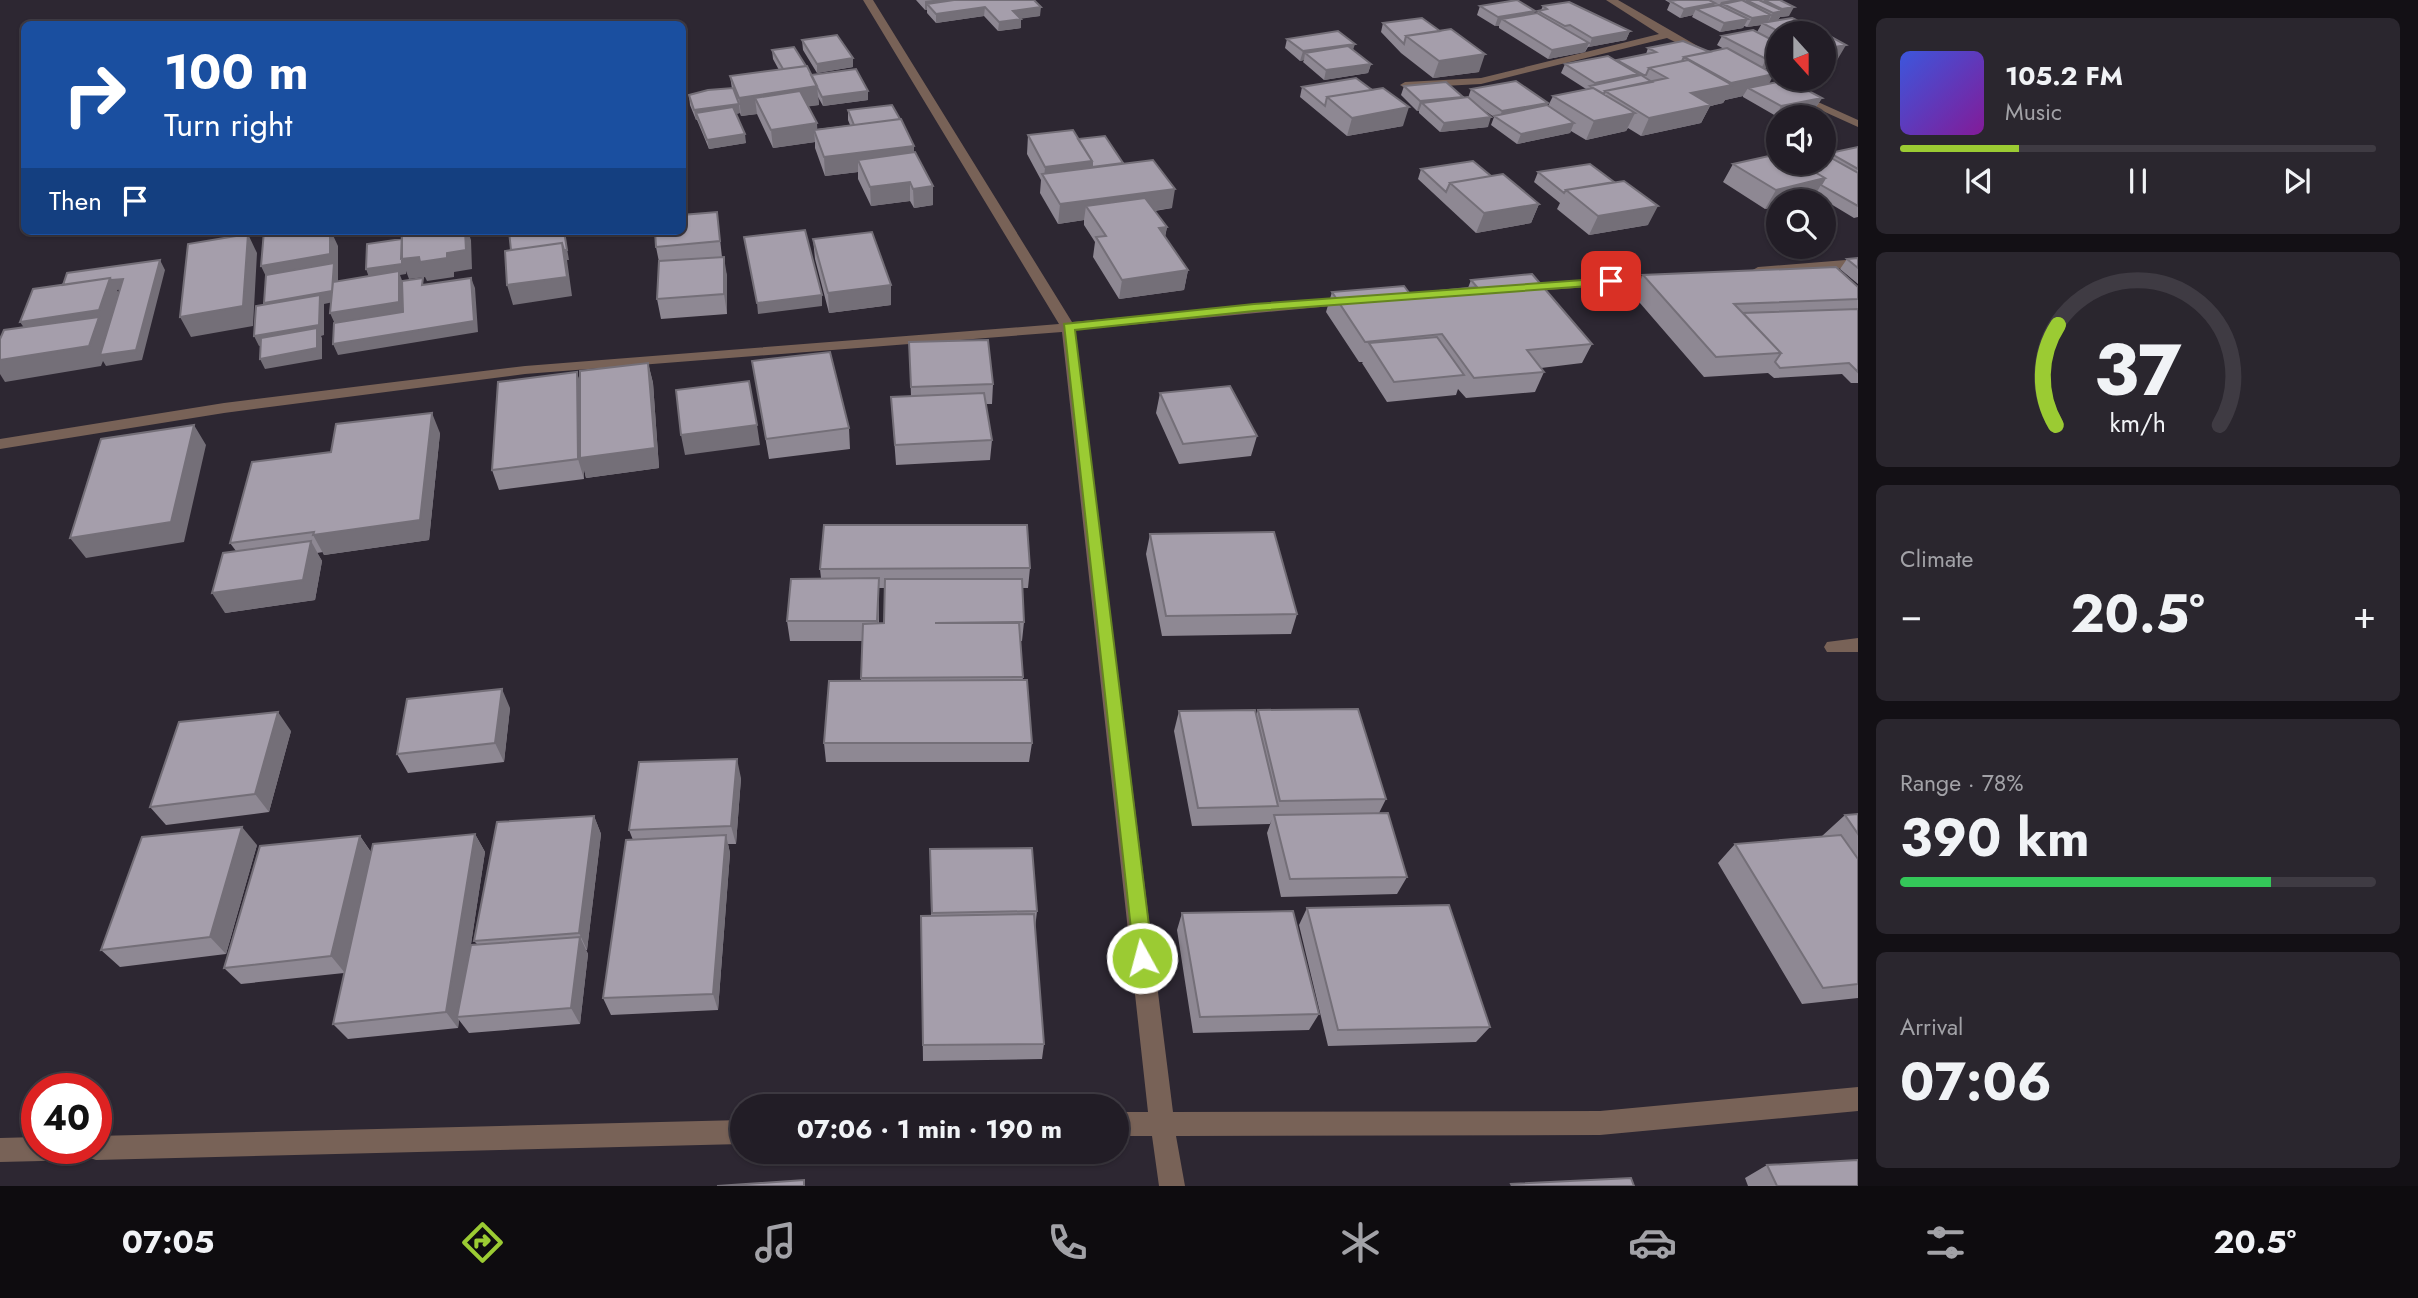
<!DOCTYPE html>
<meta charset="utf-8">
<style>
body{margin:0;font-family:Jost,sans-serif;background:#2a262e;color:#f1f3f6;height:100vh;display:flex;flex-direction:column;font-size:26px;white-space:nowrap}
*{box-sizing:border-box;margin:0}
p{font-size:23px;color:#a2a2a7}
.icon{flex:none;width:38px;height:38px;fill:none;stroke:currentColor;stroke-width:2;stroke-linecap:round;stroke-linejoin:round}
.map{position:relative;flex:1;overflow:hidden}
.panel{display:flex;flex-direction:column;gap:18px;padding:18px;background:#131015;width:560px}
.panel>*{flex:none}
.top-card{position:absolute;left:21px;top:21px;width:665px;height:214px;border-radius:10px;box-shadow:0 2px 5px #0004,0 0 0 2px #3f3b43;background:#1a4fa0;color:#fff;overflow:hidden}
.needle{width:46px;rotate:159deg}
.buttons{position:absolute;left:1766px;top:21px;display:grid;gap:14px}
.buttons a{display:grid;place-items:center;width:70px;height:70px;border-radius:50%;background:#221d26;box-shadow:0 2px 5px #0004,0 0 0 2px #3f3b43;font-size:35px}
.speed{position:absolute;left:21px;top:1073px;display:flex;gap:14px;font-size:35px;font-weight:700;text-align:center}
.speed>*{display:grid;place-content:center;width:91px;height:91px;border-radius:50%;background:#221d26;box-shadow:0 2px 5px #0004,0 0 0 2px #3f3b43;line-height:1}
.speed .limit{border:10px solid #d22;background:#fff;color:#111}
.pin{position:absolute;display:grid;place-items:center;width:60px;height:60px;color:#fff;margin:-30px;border-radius:14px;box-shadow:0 4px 10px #0006}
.me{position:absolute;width:77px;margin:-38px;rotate:353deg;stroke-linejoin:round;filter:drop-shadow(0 0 5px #0008)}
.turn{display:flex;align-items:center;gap:24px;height:147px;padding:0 28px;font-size:32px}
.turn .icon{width:91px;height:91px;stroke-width:2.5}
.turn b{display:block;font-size:49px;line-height:60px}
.then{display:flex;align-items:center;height:66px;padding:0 28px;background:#0003;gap:14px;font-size:26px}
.big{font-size:52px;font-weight:700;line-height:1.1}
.panel .card{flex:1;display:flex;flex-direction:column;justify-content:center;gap:10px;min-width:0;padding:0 24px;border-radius:10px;background:#2a262e}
.panel .dial{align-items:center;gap:0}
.dial svg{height:182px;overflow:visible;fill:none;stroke:#3f3b43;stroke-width:7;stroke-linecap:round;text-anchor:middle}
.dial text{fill:#f1f3f6;stroke:none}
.song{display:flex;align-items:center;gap:21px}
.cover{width:84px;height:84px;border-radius:10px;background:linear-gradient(135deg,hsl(230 70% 55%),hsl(290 70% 35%))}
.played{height:7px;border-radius:4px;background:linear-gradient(90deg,#9bcb33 25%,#3f3b43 25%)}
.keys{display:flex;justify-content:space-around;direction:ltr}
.heat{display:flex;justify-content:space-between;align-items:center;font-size:38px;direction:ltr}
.charge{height:10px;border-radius:5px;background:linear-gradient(90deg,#34c759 78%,#3f3b43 0)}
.trip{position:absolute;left:730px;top:1094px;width:399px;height:70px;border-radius:35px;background:#221d26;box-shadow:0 2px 5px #0004,0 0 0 2px #3f3b43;font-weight:700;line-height:70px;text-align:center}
.tabs{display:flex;height:112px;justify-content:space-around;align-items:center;background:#0e0c0f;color:#a2a2a7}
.tabs .icon{width:49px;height:49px}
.tabs .current{color:#9bcb33}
.tabs b{font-size:32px;color:#f1f3f6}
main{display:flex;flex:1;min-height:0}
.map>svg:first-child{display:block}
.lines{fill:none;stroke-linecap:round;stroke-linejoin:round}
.minor{fill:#786257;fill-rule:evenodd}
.wall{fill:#8e8893;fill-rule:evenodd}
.shaded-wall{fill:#746f78}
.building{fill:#a59eab;stroke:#746f78;stroke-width:2}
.route{fill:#9bcb33;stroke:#658421;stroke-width:2}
</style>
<main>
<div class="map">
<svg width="1858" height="1186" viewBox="0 0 1858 1186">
<rect width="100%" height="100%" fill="#2d2732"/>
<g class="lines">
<path class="minor" d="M863,0H873L1072,322L1353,296L1360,300L1353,304L1075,330L1173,1112L1600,1111L1858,1087V1111L1600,1135L1176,1136L1185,1186H1159L1152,1136H1116V1112H1148L1062,332L525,374L224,413L0,449V439L224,403L525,366L1059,324Z
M1606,0H1618L1708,52L1699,54L1667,38L1481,84L1405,88L1400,85L1405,82L1481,78L1659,34Z
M1798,93L1858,120V127L1794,98L1793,96Z
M1858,259V267L1758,275L1751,271L1758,267Z
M1664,274L1669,275V281L1521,292L1514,288L1521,284Z
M1858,638V652H1827L1824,647L1827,642Z
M742,1120V1144L96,1160L90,1158L83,1160L0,1162V1138L37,1137V1148H96V1136Z"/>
</g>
<path class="wall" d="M916,0H1034L1040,16L1021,18V28L998,31L984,16L936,23L927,13V10H925Z
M1665,0H1780L1789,16L1780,17L1778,20L1823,33H1778V65L1764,68L1769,84L1822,98L1816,107L1776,116L1743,97V96L1725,100L1723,103L1710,106L1701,123L1641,136L1628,128L1626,131L1586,140L1571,131L1570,133L1517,144L1491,125L1494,117L1478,106L1488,127L1440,132L1419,113V111H1417L1401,95L1404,86L1463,97L1462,98H1468L1471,89L1548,106L1553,96L1586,89L1561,73L1565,64L1617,61V60L1646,54L1648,48L1710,52L1724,49L1717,45L1722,36L1757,32L1761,25L1747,27L1744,26L1743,28L1720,32L1692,17L1693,15L1680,18L1667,10L1670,3Z
M1480,6L1535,13H1537L1538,11L1541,10L1543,6L1630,31L1626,40L1588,47L1585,52L1548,59L1499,28V26H1495L1477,15Z
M1383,23L1479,72L1433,78L1401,53L1381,32Z
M1287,39L1353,50L1371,64L1368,73L1324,80L1303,62L1304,60L1300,61L1285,48Z
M802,40L853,58V67L817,73L803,50Z
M772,50L811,75L868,91V100L823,106L818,97L819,105L808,106L817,129L850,125L848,120V110L914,146V153L933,205L914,208L910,201L871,206L858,179V172L825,176L815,148V142L773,148L757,114L741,116L740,113L736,114L746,143L709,149L697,120H696L690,105L689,95L732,89L730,76L779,70L773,59Z
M1302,87L1372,90L1403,126L1347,136L1300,97Z
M1028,135L1078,139L1123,163L1172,208L1155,211L1167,227L1165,237L1188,270L1184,290L1119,299L1093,257L1095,242L1084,225V220L1058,224L1040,193L1041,180L1027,154Z
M1858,147V217L1854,218L1816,195L1814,197L1797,201H1778V206L1765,209L1723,182L1733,164L1778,163L1828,156L1830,153Z
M1421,169L1491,176L1539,204L1531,223L1476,233L1418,179Z
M1538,172L1648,225L1589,235L1557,209L1560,203L1534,182Z
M717,212L722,257L727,276V314L661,319L657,299L659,262L656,247Z
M813,239L891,285V305L829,313L815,259Z
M1858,258V284L1840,269L1847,259Z
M1643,275L1858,287V383H1851L1842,374L1774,378L1768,373L1704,377L1633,295Z
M1471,280L1592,344L1582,363L1541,368L1544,372L1535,392L1466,398L1458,389L1456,395L1387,402L1362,363L1363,362H1359L1326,312L1332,292L1410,294L1468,288Z
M909,342L993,384L992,404H986L992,440L990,460L896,465L891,397L911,396Z
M752,361L849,428L850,449L769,459Z
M648,363L653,383L659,468L586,478L584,469V479L499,490L492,470L577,372L580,384Z
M1160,393L1257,436L1251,456L1179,464L1156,413Z
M440,433L429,540L324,555L323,552L317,553L322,561L315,600L225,613L236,551L230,543L331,452Z
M1150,534L1297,614L1291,634L1162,636L1146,554Z
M1030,568L1028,588H1022L1024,622L1022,641H1020L1023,680L1032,743L1029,762H826L824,743L861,681L862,641H790L787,621L821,578L820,569ZM879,588H885L884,623H879Z
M510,708L504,762L408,773L397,754Z
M1258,710L1386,799L1379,813L1407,877L1397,894L1281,897L1267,833L1272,819L1270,824L1192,826L1174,731L1179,711L1256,715Z
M291,731L269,812L166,825L150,807Z
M741,778L736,844H728L730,853L718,1010L611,1015L603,998L633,840L629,830Z
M1858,814V998L1802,1004L1718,863L1735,844L1822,836L1845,815Z
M594,816L601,834L587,950H586L588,954L580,1024L469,1033L459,1020L458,1028L348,1039L333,1024L344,973L241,984L224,968L360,836L371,852L475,834L485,852L469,957L477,944L474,941Z
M257,845L226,954L120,967L101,950Z
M930,849L1037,911L1035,929L1044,1044L1042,1059L923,1061L921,916L931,915Z
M1307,908L1490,1027L1476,1042L1328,1046L1299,925Z
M1182,913L1319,1014L1309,1030L1193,1033L1177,930Z
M1767,1165L1858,1186H1748L1745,1178Z"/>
<path class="shaded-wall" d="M933,0H972L927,4V10H925V1Z
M1731,0H1745L1741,6L1723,4L1720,10L1717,11L1721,2Z
M1715,3L1711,12L1696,9L1693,15L1680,18L1684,9Z
M985,7L984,16L936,23V14Z
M1041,7L1040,16L1013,20V11Z
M1794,7L1789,16L1780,17L1778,20L1768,22L1773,13L1780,12L1782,9Z
M1535,11L1532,20L1502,19L1499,26H1495L1498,17Z
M1771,15L1767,24L1762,23L1761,25L1747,27L1752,18Z
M1021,19V28L998,31L999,22Z
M1748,19L1743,28L1720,32L1724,23Z
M1630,31L1626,40L1589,47L1592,38Z
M1589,43L1585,52L1548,59L1552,50Z
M1355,44L1352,53H1305L1304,60L1300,61L1303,51Z
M1846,45L1836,62L1824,64V49Z
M1485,54L1479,72L1433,78L1439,61Z
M1778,57V65L1761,69L1766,59Z
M853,58V67L817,73V64Z
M1371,64L1368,73L1324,80L1326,70Z
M1638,74L1634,84L1593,87L1595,83Z
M1774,74L1765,92L1748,88L1743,96L1725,100L1723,103L1710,106L1701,123L1641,136L1649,118L1691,93L1729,86L1731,83Z
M817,86L819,105L762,113L755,98L757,114L741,116L739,98Z
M868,91V100L823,106L822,97Z
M1463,97L1460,106L1422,103L1419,111H1417L1420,101Z
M1822,98L1816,107L1776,116L1781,106Z
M1548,103L1544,112L1499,119L1502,111Z
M739,104L740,113L699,119L696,113L697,120H696L694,110Z
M1409,107L1403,126L1347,136L1352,118Z
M1635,113L1626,131L1586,140L1594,121Z
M1491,117L1488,127L1440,132L1444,123Z
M817,123L818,142L814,130L815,142L773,148L771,130Z
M1574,123L1570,133L1517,144L1521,134Z
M745,134L746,143L709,149L707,140Z
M914,146V165L858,160V172L825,176L824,157Z
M1092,161L1090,180L1044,179L1045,167Z
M1825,178L1814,197L1797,201H1778V206L1765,209L1776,190Z
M910,182V201L871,206L870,187Z
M933,186V205L914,208L913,189Z
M1175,189L1172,208L1094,219L1086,206L1084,220L1058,224L1060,204Z
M1539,204L1531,223L1476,233L1484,213Z
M1658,206L1648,225L1589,235L1598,216Z
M1167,227L1163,246L1159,228Z
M330,231H331L338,246V301L324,304V335L321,336L322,338V359L265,369L260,359L317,336L259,346L254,336L269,313L264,303L270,285L261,266Z
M465,231H468L471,240L472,269L454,272V277L427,281L425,277L409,279L406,271V274L400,275L406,291L407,322L339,333L330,313L370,280L366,269L401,259L447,253Z
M564,231L569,260H567L572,296L513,305L507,285Z
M248,234L257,253L253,326L191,337L180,317Z
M724,257L727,276V314L724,294Z
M160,260L165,270L142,360L106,366L103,361L101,366L5,382L0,374V360L34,342L20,322L110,278L123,279L128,289L117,290L122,298Z
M1188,270L1184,290L1119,299L1122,280Z
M471,278L475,288L478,332L338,355L333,344L474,321Z
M891,285V305L829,313L828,293Z
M822,295V306L758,314L757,303Z
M648,363L653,383L659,468L586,478L584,469V479L578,459L577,372L582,392Z
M432,413L440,433L429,540L324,555L313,535Z
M194,425L206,445L184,542L86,558L70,538Z
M757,425L760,445L685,455L681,435Z
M311,541L322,561L315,600L225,613L212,593Z
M879,578V598L878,641L877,621Z
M502,689L510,708L504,762L495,743Z
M278,712L291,731L269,812L255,794Z
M737,759L741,778L736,844L731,826Z
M594,816L601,834L587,950L579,933Z
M242,827L257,845L226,954L210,937Z
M475,834L485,852L460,1017H457L459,1020L458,1028L446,1012Z
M726,835L730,853L718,1010L713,994Z
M360,836L372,854L345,973L331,956Z
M580,937L588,954L580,1024L571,1008Z"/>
<path class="building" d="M954,0H1034L1041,7L1013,11L1021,19L999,22L985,7L936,14L927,4Z
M1517,0L1535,11L1498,17L1480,6Z
M1677,0H1709L1715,3L1684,9L1670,1Z
M1742,0L1771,15L1752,18L1723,4Z
M1746,0H1759L1783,11L1773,13Z
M1764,0H1780L1794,7L1782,9Z
M1569,2L1630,31L1592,38L1570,25L1565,26L1538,11L1547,9L1543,6Z
M1719,5L1748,19L1724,23L1696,9Z
M1537,13L1589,43L1552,50L1502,19Z
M1422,18L1440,31L1406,36L1404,44L1383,23Z
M1792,18L1823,33H1782L1762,23Z
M1451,29L1485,54L1439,61L1406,36Z
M1753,30L1778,43V57L1766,59L1722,36Z
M1338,31L1355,44L1303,51L1287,39Z
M1824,33L1846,45L1824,49Z
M837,35L853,58L817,64L802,40Z
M1683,41L1710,52L1684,57L1682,61L1649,68L1646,75H1644L1617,60L1656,52L1648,48Z
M1348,46L1371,64L1326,70L1305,53Z
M794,47L806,66L783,69L772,50Z
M1727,48L1774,74L1731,83L1684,57Z
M1608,56L1638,74L1595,83L1565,64Z
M1688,60L1732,85L1691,93L1711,105L1649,118L1605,91L1667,78L1649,68Z
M807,66L817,86L739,98L730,76Z
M856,69L868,91L822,97L811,75Z
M1641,75L1652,82L1605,91L1604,94L1590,86Z
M1356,78L1372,90L1327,97L1325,106L1302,87Z
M1788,80L1822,98L1781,106L1748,88Z
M1516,81L1548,103L1502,111L1471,89Z
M1446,82L1463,97L1420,101L1404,86Z
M733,88L739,104L694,110L689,95L708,90Z
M1383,88L1409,107L1352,118L1327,97Z
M1593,88L1635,113L1594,121L1553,96Z
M800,91L817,123L771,130L755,98Z
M1468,97L1491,117L1444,123L1422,103Z
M892,105L900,119L854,125L848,110Z
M1547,105L1574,123L1521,134L1494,116Z
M733,107L745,134L707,140L696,113Z
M901,119L914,146L824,157L814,130Z
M1073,130L1092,161L1045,167L1028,135Z
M1105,136L1123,163L1092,167V161L1078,139Z
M1858,147V169L1830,153Z
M915,152L933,186L913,189L910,182L870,187L858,160Z
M1778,154V163H1799L1825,178L1776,190L1733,164Z
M1824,154L1858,173V206L1821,185L1825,178L1799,163H1824Z
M1153,160L1175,189L1060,204L1042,174Z
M1473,161L1491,176L1450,183L1446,192L1421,169Z
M1590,164L1614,182L1566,190L1564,193L1538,172Z
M1503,174L1539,204L1484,213L1450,183Z
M1624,181L1658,206L1598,216L1566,190Z
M1145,198L1167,227L1159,228L1188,270L1122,280L1096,237L1106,236L1086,206Z
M717,212L720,241L656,247L655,231H682V215Z
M805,230L822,295L757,303L744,237Z
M264,231H330V254L261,266Z
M402,231H465L466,250L447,253V258L420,262L419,257L401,259Z
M509,231H564L567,250H564L562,243L511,250Z
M872,232L891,285L828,293L813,239Z
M248,234L243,306L180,317L188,244Z
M402,239V264L366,269L367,244Z
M562,243L567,277L507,285L505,251Z
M724,257V294L657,299L659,261Z
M1858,258V268L1847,259Z
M160,260L136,350L100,355L123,279L111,280L110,278L63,285L67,273Z
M334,263L332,291L264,303L266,275Z
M1836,267L1858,287V299L1734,304L1781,353L1716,357L1643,275Z
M399,271V302L330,313L333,282Z
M1532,274L1592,344L1527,350L1544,372L1474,378L1442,334L1365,342L1332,292L1404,286L1410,294L1477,287L1471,280Z
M110,278L99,310L20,322L33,289Z
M423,278L422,285L471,278L474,321L333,344L334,323L403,312L402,281Z
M320,295L319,325L254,336L256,306Z
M1858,309V372L1849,363L1780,368L1775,362L1781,353L1743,313Z
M99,317L89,346L0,360V339L4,330Z
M317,328V348L260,359L261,338Z
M1437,337L1464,375L1394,382L1369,343Z
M988,340L993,384L911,387L909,342Z
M830,352L849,428L766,439L752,361Z
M648,363L655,448L580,458V371Z
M577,372L578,459L492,470L498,382Z
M749,381L757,425L681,435L676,390Z
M1230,386L1257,436L1183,444L1160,393Z
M984,393L992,440L895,445L891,397Z
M432,413L420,520L313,535L314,532L230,543L252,462L331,452L336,424Z
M194,425L171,522L70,538L101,439Z
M824,525H1027L1030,568L820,569Z
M1274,532L1297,614L1166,616L1150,534Z
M311,541L303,580L212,593L223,553Z
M879,578L877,621H787L791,579Z
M885,579H1022L1024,622L935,623H1019L1023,677L861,678L863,624L884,623Z
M1027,680L1032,743H824L829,681Z
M502,689L495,743L397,754L407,699Z
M1358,709L1386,799L1280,801L1258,710Z
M1255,710L1278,806L1198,808L1179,711Z
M278,712L255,794L150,807L179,722Z
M737,759L731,826L629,830L639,762Z
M1388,813L1407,877L1290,879L1274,815Z
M1858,814V834L1845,815Z
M594,816L579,933L474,941L497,822Z
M242,827L210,937L101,950L142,837Z
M475,834L446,1012L333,1024L373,844Z
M726,835L713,994L603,998L626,840Z
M1841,835L1858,859V984L1823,988L1735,844Z
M360,836L331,956L224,968L260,846Z
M1032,848L1037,911L932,913L930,849Z
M1449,905L1490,1027L1338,1030L1307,908Z
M1293,911L1319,1014L1200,1017L1182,913Z
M1034,914L1044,1044L923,1045L921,916Z
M580,937L571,1008L457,1017L471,945Z
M1858,1160V1186H1777L1767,1165Z
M1631,1178L1634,1186H1512L1511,1184Z
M804,1180V1186H717Z"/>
<path class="route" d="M1611,278L1617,281L1616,284L1254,311L1075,330L1153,958L1150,965L1142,968L1135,965L1064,324L1254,304Z"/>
</svg>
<div class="buttons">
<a><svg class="needle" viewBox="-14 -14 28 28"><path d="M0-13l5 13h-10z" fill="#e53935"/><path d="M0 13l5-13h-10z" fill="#a2a2a7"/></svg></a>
<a><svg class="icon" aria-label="sound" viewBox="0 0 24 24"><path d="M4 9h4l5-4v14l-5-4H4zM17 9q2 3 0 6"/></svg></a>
<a><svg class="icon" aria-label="search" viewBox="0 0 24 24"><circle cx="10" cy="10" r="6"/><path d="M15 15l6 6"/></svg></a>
</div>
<div class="speed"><div class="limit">40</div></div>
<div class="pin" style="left:1611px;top:281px;background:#d93025"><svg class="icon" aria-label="arrive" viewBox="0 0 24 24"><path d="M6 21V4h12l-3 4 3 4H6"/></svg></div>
<svg class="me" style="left:1142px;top:958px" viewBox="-20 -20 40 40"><circle r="17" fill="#9bcb33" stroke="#fff" stroke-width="3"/><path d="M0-11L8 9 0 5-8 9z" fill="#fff"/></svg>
<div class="trip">07:06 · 1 min · 190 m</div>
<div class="top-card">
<div class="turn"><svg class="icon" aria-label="right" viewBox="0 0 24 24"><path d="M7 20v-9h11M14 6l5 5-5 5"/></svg><div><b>100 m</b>Turn right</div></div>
<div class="then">Then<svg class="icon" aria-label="arrive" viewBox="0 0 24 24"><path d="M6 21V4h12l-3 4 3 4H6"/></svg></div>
</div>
</div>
<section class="panel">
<div class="card">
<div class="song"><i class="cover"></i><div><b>105.2 FM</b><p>Music</p></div></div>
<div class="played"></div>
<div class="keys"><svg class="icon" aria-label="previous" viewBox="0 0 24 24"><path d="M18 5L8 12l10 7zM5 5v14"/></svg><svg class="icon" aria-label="pause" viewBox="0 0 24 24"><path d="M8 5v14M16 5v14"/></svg><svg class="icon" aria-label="next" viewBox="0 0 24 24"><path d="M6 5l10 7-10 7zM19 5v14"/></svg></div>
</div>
<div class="card dial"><svg viewBox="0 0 100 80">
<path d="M14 69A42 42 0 1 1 86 69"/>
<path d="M14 69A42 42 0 0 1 15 25" stroke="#9bcb33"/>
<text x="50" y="56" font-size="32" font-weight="700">37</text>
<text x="50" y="72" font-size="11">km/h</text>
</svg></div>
<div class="card"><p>Climate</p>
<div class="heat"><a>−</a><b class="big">20.5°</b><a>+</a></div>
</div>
<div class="card"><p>Range · 78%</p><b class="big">390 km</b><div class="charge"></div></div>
<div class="card"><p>Arrival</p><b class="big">07:06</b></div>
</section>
</main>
<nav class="tabs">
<b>07:05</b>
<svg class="icon current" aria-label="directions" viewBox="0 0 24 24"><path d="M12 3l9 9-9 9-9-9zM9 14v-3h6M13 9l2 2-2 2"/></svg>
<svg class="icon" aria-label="music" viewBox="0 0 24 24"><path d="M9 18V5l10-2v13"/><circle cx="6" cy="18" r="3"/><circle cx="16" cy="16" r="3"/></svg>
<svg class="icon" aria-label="phone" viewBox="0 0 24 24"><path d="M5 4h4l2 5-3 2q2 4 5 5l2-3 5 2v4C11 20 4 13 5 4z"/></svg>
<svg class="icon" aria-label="climate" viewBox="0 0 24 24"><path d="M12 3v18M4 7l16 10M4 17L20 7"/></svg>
<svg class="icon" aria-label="car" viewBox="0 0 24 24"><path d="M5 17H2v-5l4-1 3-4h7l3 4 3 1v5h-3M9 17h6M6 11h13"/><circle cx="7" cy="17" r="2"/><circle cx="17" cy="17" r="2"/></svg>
<svg class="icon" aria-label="filters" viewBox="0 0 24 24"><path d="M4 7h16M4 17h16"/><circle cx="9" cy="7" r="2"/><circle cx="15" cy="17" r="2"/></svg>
<b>20.5°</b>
</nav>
